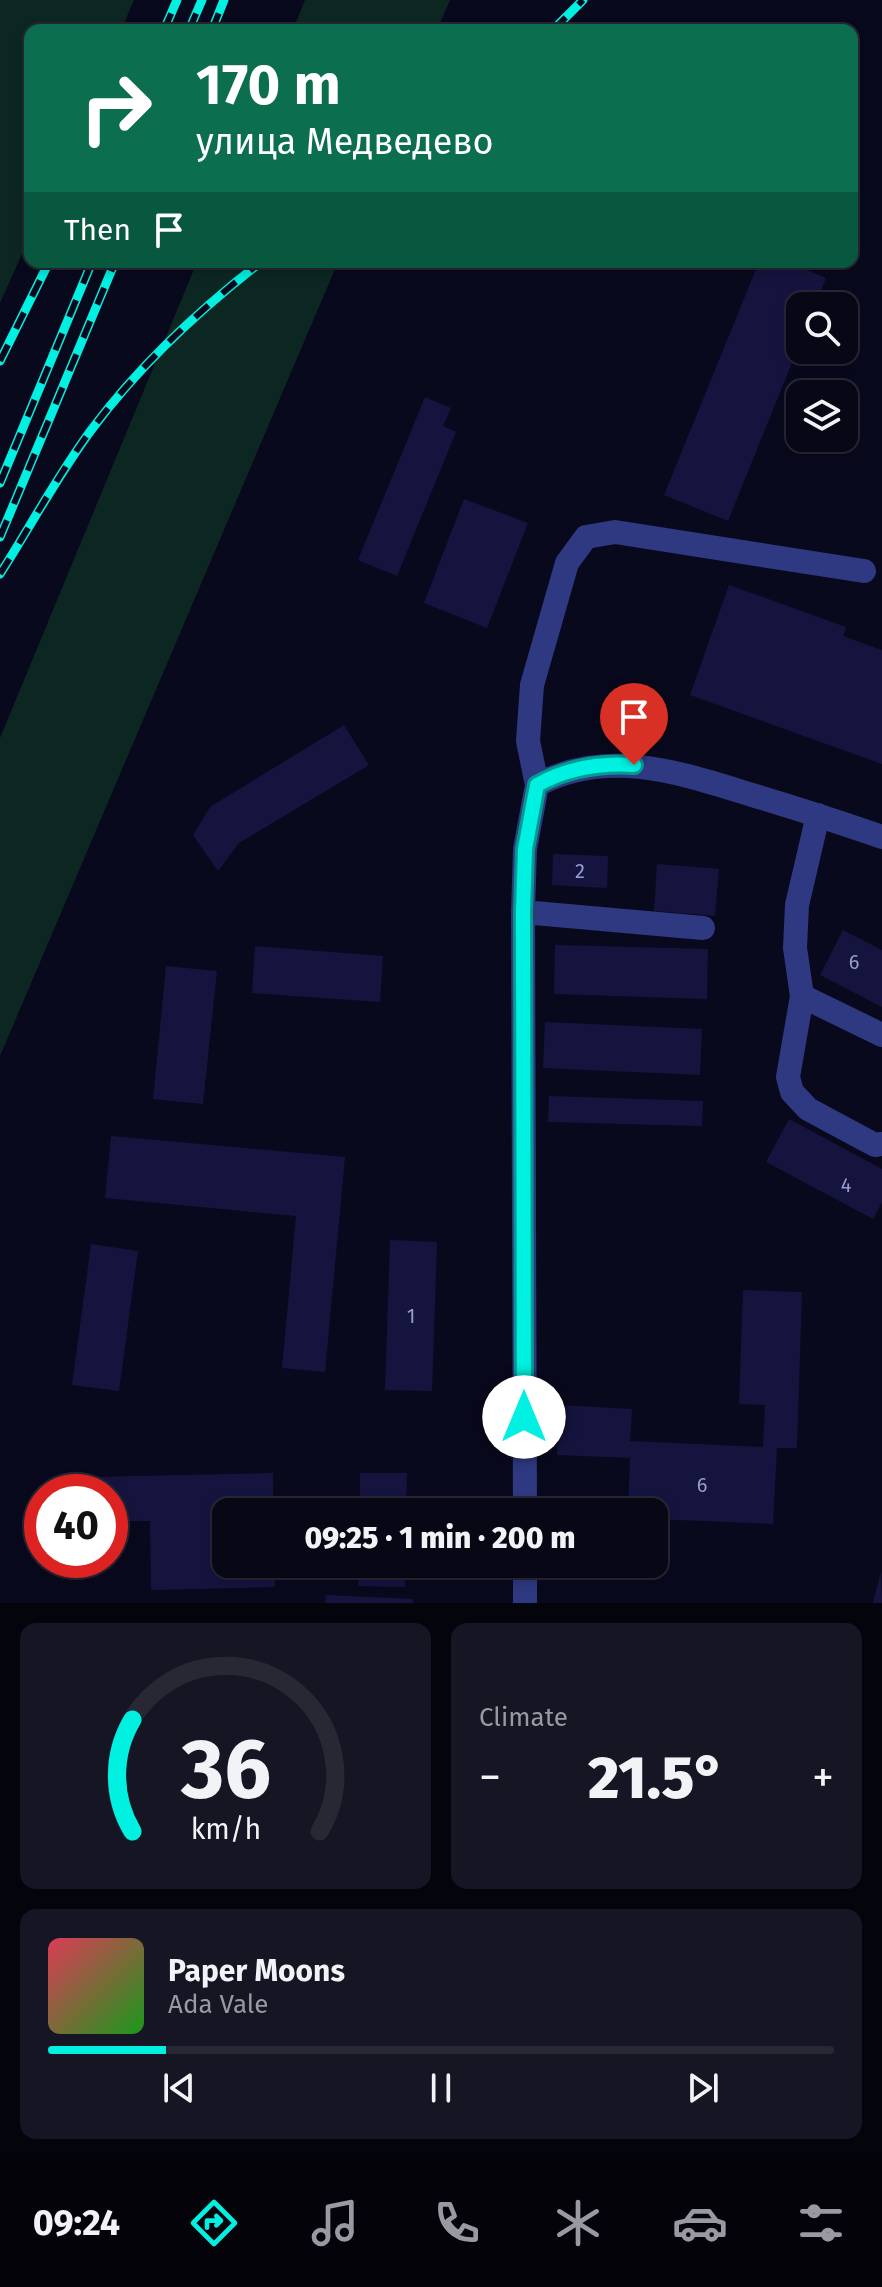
<!DOCTYPE html>
<meta charset="utf-8">
<style>
body{margin:0;font-family:"Fira Sans",sans-serif;background:#151523;color:#f1f3f6;height:100vh;display:flex;flex-direction:column;font-size:30px;white-space:nowrap}
*{box-sizing:border-box;margin:0}
p{font-size:26px;color:#9899a1}
.icon{flex:none;width:44px;height:44px;fill:none;stroke:currentColor;stroke-width:2;stroke-linecap:round;stroke-linejoin:round}
.map{position:relative;height:1603px;overflow:hidden}
.side{display:flex;flex-direction:column;gap:20px;padding:20px;background:#04040c;flex:1}
.side>*{flex:none}
.hud{position:absolute;left:24px;top:24px;width:834px;height:244px;border-radius:16px;box-shadow:0 4px 12px #0003,0 0 0 2px #282835;background:#0b6e4f;color:#fff;overflow:hidden}
.fabs{position:absolute;left:786px;top:292px;display:grid;gap:16px}
.fabs a{display:grid;place-items:center;width:72px;height:72px;border-radius:16px;background:#070716;box-shadow:0 4px 12px #0003,0 0 0 2px #282835;font-size:40px}
.speed{position:absolute;left:24px;top:1474px;display:flex;gap:16px;font-size:40px;font-weight:700;text-align:center}
.speed>*{display:grid;place-content:center;width:104px;height:104px;border-radius:50%;background:#070716;box-shadow:0 4px 12px #0003,0 0 0 2px #282835;line-height:1}
.speed .limit{border:12px solid #d22;background:#fff;color:#111}
.pin{position:absolute;display:grid;place-items:center;width:68px;height:68px;color:#fff;margin:-82px -34px;border-radius:50% 50% 50% 0;rotate:-45deg;box-shadow:0 0 8px #0007}
.pin .icon{rotate:45deg}
.me{position:absolute;width:88px;margin:-44px;rotate:0deg;stroke-linejoin:round;filter:drop-shadow(0 0 6px #0008)}
.turn{display:flex;align-items:center;gap:28px;height:168px;padding:0 40px;font-size:36px}
.turn .icon{width:104px;height:104px;stroke-width:2.5}
.turn b{display:block;font-size:56px;line-height:68px}
.then{display:flex;align-items:center;height:76px;padding:0 40px;background:#0003;gap:16px;font-size:30px}
.big{font-size:60px;font-weight:800;line-height:1.1}
.side .card{flex:1;display:flex;flex-direction:column;justify-content:center;gap:12px;min-width:0;padding:0 28px;border-radius:16px;background:#151523}
.side .dial{align-items:center;gap:0}
.dial svg{height:208px;overflow:visible;fill:none;stroke:#282835;stroke-width:7;stroke-linecap:round;text-anchor:middle}
.dial text{fill:#f1f3f6;stroke:none}
.song{display:flex;align-items:center;gap:24px}
.cover{width:96px;height:96px;border-radius:12px;background:linear-gradient(135deg,hsl(350 70% 55%),hsl(120 70% 35%))}
.played{height:8px;border-radius:4px;background:linear-gradient(90deg,#00f0e1 15%,#282835 15%)}
.keys{display:flex;justify-content:space-around;direction:ltr}
.heat{display:flex;justify-content:space-between;align-items:center;font-size:44px;direction:ltr}
.side .tiles{flex:1;display:grid;gap:20px;grid-template-columns:1fr 1fr}
.card:last-child{grid-column:span 2}
.trip{position:absolute;left:212px;top:1498px;width:456px;height:80px;border-radius:16px;background:#070716;box-shadow:0 4px 12px #0003,0 0 0 2px #282835;font-weight:800;line-height:80px;text-align:center}
.tab-bar{display:flex;height:128px;justify-content:space-around;align-items:center;background:#030309;color:#9899a1}
.tab-bar .icon{width:56px;height:56px}
.tab-bar .selected{color:#00f0e1}
.tab-bar b{font-size:36px;color:#f1f3f6}
.map>svg:first-child{display:block}
.green{fill:#0c2722}
.building{fill:#15143f}
.lines{fill:none;stroke-linecap:round;stroke-linejoin:round}
.minor{stroke:#2f3981;stroke-width:24}
.rail-casing{stroke:#00f0e1;stroke-width:9}
.rail{stroke:#09091d;stroke-width:6;stroke-dasharray:18;stroke-linecap:butt}
.route-casing{stroke:#009c92;stroke-width:20}
.route{stroke:#00f0e1;stroke-width:14}
.labels{text-anchor:middle;dominant-baseline:central;stroke-width:8;stroke-linejoin:round;paint-order:stroke}
.number-label{font-size:20px;fill:#999bcf}
</style>
<div class="map">
<svg width="882" height="1603" viewBox="0 0 882 1603">
<rect width="100%" height="100%" fill="#09091d"/>
<path class="green" d="M0,0H134L121,30H30V236L0,303Z
M305,0H450L437,30H293Z
M197,262H338L0,1056V738Z"/>
<path class="building" d="M759,262H787L826,278L815,306H800V343L728,521L664,495Z
M425,397L451,408L443,426L456,432L397,576L358,560Z
M464,499L528,523L487,628L424,603Z
M729,585L846,627L843,636L882,650V764L690,695Z
M344,725L369,765L239,843L218,871L193,835L210,807Z
M553,854L608,856L607,888L552,885Z
M657,864L719,869L715,916L654,911Z
M843,930L882,950V1007L820,975Z
M555,945L708,949L707,999L554,994Z
M255,946L383,956L380,1002L252,993Z
M166,966L217,971L203,1104L153,1099Z
M545,1022L702,1029L700,1075L543,1068Z
M549,1096L703,1101L702,1126L548,1122Z
M789,1119L882,1169V1202L873,1219L766,1162Z
M111,1136L345,1157L325,1372L282,1368L296,1216L105,1198Z
M390,1240L437,1242L432,1391L385,1390Z
M91,1244L138,1251L119,1391L72,1385Z
M743,1290L802,1292L797,1448H777L773,1524L654,1519V1512H628L630,1458L557,1455L560,1405L632,1409L630,1441L763,1447L765,1405L739,1404Z
M273,1473V1512H226V1564H274L275,1587L151,1590L150,1521H123L124,1551H110V1492H93V1477Z
M360,1473H407L406,1512H360Z
M359,1564H406L405,1587L358,1586Z
M881,1572L882,1603H873Z
M326,1595L413,1599V1603H325Z"/>
<g class="lines">
<path class="minor" d="M537,785C608,747 681,773 752,795C796,808 839,822 882,837
M818,815L797,905L795,948L802,996L788,1077L792,1092L808,1109L875,1145L882,1144
M523,912L703,928
M802,996L882,1035
M525,1512L523,912L525,849L537,785L528,741L532,685L567,563L586,537L615,532L864,571
M525,1564V1603"/>
<defs>
<path id="rail" d="M164,30L177,0
M189,30L202,0
M212,30L224,0
M553,30L583,0
M0,361L49,262
M0,483L92,262
M0,537L115,262
M0,574C30,527 59,473 92,429C139,366 199,310 261,262"/>
</defs>
<use href="#rail" class="rail-casing"/>
<use href="#rail" class="rail"/>
</g>
<g class="lines">
<defs>
<path id="route" d="M524,1417L523,912L525,849L537,785C567,768 599,763 634,765"/>
</defs>
<use href="#route" class="route-casing"/>
<use href="#route" class="route"/>
</g>
<g class="labels">
<g class="number-label">
<text x="580" y="871">2</text>
<text x="854" y="962">6</text>
<text x="846" y="1185">4</text>
<text x="411" y="1316">1</text>
<text x="702" y="1485">6</text>
</g>
</g>
</svg>
<div class="fabs">
<a><svg class="icon" aria-label="search" viewBox="0 0 24 24"><circle cx="10" cy="10" r="6"/><path d="M15 15l6 6"/></svg></a>
<a><svg class="icon" aria-label="layers" viewBox="0 0 24 24"><path d="M12 4l9 5-9 5-9-5zM3 14l9 5 9-5"/></svg></a>
</div>
<div class="speed"><div class="limit">40</div></div>
<div class="pin" style="left:634px;top:765px;background:#d93025"><svg class="icon" aria-label="arrive" viewBox="0 0 24 24"><path d="M6 21V4h12l-3 4 3 4H6"/></svg></div>
<svg class="me" style="left:524px;top:1417px" viewBox="-20 -20 40 40"><circle r="19" fill="#fff"/><path d="M0-13L10 11 0 6-10 11z" fill="#00f0e1"/></svg>
<div class="trip">09:25 · 1 min · 200 m</div>
<div class="hud">
<div class="turn"><svg class="icon" aria-label="right" viewBox="0 0 24 24"><path d="M7 20v-9h11M14 6l5 5-5 5"/></svg><div><b>170 m</b>улица Медведево</div></div>
<div class="then">Then<svg class="icon" aria-label="arrive" viewBox="0 0 24 24"><path d="M6 21V4h12l-3 4 3 4H6"/></svg></div>
</div>
</div>
<section class="side">
<div class="tiles">
<div class="card dial"><svg viewBox="0 0 100 80">
<path d="M14 69A42 42 0 1 1 86 69"/>
<path d="M14 69A42 42 0 0 1 14 26" stroke="#00f0e1"/>
<text x="50" y="56" font-size="32" font-weight="700">36</text>
<text x="50" y="72" font-size="11">km/h</text>
</svg></div>
<div class="card"><p>Climate</p>
<div class="heat"><a>−</a><b class="big">21.5°</b><a>+</a></div>
</div>
<div class="card">
<div class="song"><i class="cover"></i><div><b>Paper Moons</b><p>Ada Vale</p></div></div>
<div class="played"></div>
<div class="keys"><svg class="icon" aria-label="previous" viewBox="0 0 24 24"><path d="M18 5L8 12l10 7zM5 5v14"/></svg><svg class="icon" aria-label="pause" viewBox="0 0 24 24"><path d="M8 5v14M16 5v14"/></svg><svg class="icon" aria-label="next" viewBox="0 0 24 24"><path d="M6 5l10 7-10 7zM19 5v14"/></svg></div>
</div>
</div>
</section>
<nav class="tab-bar">
<b>09:24</b>
<svg class="icon selected" aria-label="directions" viewBox="0 0 24 24"><path d="M12 3l9 9-9 9-9-9zM9 14v-3h6M13 9l2 2-2 2"/></svg>
<svg class="icon" aria-label="music" viewBox="0 0 24 24"><path d="M9 18V5l10-2v13"/><circle cx="6" cy="18" r="3"/><circle cx="16" cy="16" r="3"/></svg>
<svg class="icon" aria-label="phone" viewBox="0 0 24 24"><path d="M5 4h4l2 5-3 2q2 4 5 5l2-3 5 2v4C11 20 4 13 5 4z"/></svg>
<svg class="icon" aria-label="climate" viewBox="0 0 24 24"><path d="M12 3v18M4 7l16 10M4 17L20 7"/></svg>
<svg class="icon" aria-label="car" viewBox="0 0 24 24"><path d="M5 17H2v-5l4-1 3-4h7l3 4 3 1v5h-3M9 17h6M6 11h13"/><circle cx="7" cy="17" r="2"/><circle cx="17" cy="17" r="2"/></svg>
<svg class="icon" aria-label="filters" viewBox="0 0 24 24"><path d="M4 7h16M4 17h16"/><circle cx="9" cy="7" r="2"/><circle cx="15" cy="17" r="2"/></svg>
</nav>
